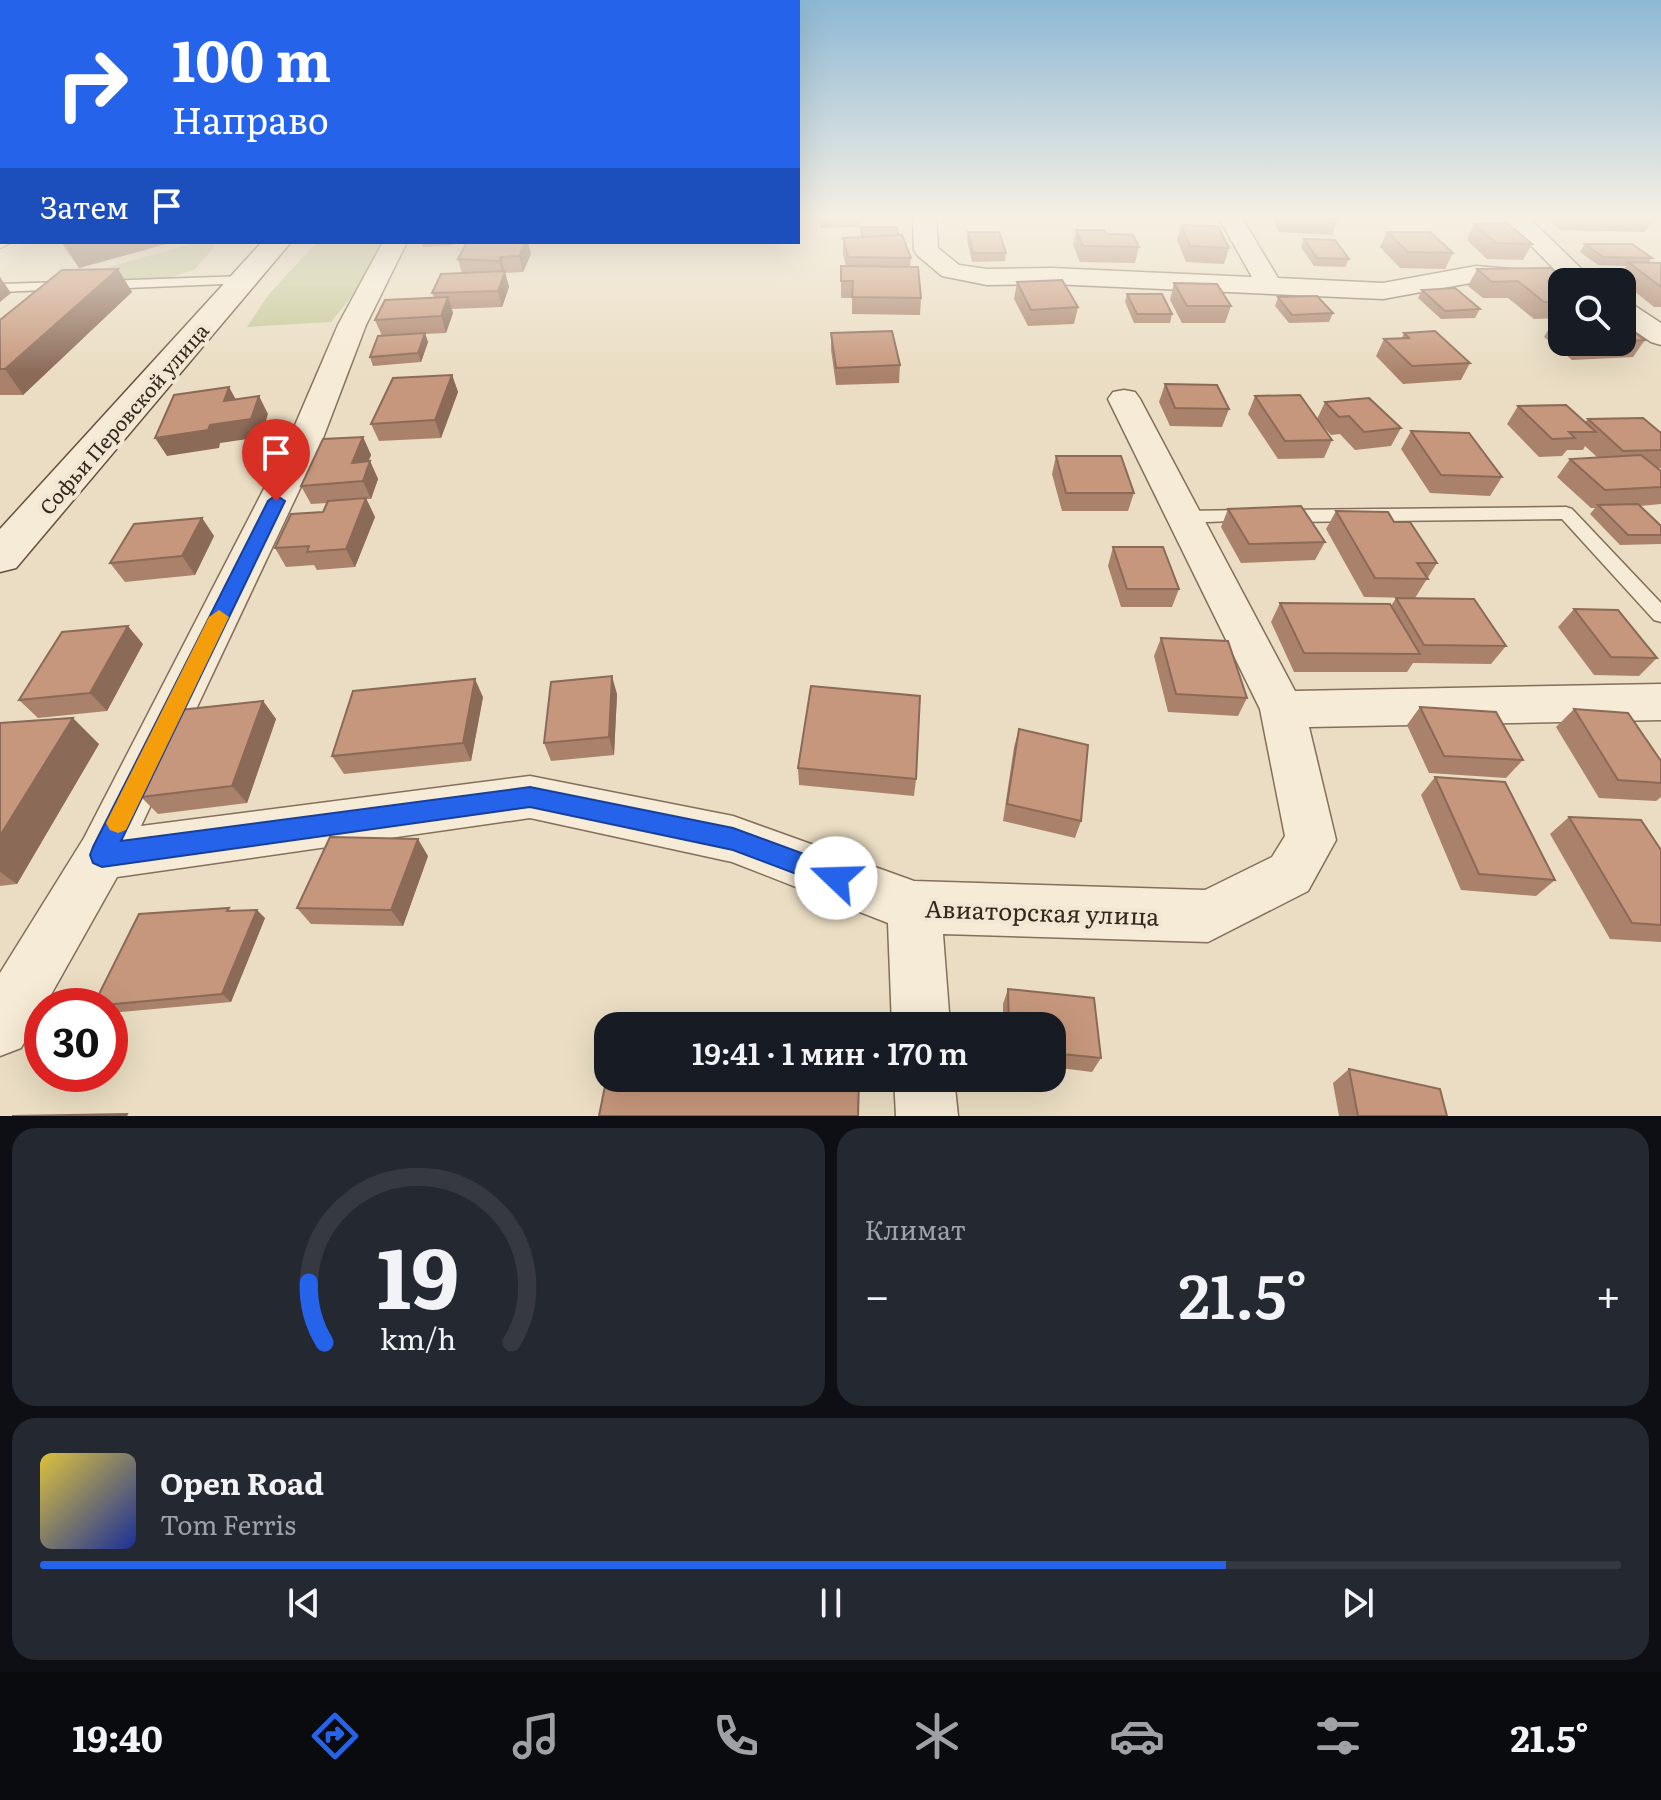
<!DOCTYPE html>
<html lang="ru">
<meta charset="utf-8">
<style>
body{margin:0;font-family:Literata,serif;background:#242831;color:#f1f3f6;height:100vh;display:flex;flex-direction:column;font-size:30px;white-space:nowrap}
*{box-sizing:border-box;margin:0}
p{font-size:26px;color:#9ea1a6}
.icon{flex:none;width:44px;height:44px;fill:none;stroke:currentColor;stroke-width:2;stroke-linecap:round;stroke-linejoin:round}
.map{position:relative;height:1116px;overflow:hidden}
.panel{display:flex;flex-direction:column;gap:12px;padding:12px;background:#0d0f14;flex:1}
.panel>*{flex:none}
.top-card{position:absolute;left:0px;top:0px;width:800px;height:244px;box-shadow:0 8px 32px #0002;background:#2563eb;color:#fff;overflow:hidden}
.tools{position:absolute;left:1548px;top:268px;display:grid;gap:16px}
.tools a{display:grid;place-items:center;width:88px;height:88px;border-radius:16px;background:#171b24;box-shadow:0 8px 32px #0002;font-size:40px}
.speed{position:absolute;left:24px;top:988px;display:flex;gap:16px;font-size:40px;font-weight:700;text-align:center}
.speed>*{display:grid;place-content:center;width:104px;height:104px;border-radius:50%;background:#171b24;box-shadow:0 8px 32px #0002;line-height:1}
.speed .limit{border:12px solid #d22;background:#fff;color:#111}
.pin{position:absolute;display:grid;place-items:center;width:68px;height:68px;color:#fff;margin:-82px -34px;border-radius:50% 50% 50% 0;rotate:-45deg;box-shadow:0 0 8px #0007}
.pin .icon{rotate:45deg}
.me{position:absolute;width:88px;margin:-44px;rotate:291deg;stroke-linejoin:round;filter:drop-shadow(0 0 6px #0008)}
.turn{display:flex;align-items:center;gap:28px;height:168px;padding:0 40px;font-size:36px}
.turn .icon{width:104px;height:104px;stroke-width:2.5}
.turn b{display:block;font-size:56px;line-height:68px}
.then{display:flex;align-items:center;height:76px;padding:0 40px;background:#0003;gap:16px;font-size:30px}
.big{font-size:60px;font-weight:600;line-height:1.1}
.panel .widget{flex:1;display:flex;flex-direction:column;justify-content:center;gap:12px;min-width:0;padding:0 28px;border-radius:24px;background:#242831}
.panel .dial{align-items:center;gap:0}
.dial svg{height:208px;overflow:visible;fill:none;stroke:#363941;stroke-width:7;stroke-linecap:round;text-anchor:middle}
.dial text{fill:#f1f3f6;stroke:none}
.song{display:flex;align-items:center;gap:24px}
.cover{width:96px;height:96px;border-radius:12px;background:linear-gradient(135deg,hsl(50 70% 55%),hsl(230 70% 35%))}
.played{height:8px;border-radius:4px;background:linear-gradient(90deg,#2563eb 75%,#363941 75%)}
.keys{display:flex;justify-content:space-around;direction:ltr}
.heat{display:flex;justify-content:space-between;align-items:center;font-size:44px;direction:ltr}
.panel .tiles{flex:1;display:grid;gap:12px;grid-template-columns:1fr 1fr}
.widget:last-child{grid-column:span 2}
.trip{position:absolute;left:594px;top:1012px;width:472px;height:80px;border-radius:24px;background:#171b24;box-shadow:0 8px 32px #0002;font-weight:600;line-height:80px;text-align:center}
.tabs{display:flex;height:128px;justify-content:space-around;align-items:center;background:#090b0e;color:#9ea1a6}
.tabs .icon{width:56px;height:56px}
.tabs .on{color:#2563eb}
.tabs b{font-size:36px;color:#f1f3f6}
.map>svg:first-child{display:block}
.green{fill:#c4c898}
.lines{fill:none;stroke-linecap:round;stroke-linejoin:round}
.lane-casing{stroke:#836f5b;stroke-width:3}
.street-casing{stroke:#836f5b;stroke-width:3}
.secondary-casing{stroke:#65503f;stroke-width:3}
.lane{fill:#f6ebd6;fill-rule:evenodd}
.street{fill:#f6ebd6;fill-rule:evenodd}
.secondary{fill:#f6ebd6;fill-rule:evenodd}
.wall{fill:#aa826b}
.shaded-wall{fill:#8b6a57}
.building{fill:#c6977c;stroke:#8b6a57;stroke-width:2}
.route{fill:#2563eb;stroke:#184099;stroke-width:2}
.slow{fill:#f59e0b}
.labels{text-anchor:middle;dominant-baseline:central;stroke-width:8;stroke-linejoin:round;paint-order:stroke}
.street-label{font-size:20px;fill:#34281e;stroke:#f2e7d2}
.near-street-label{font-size:24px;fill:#34281e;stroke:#f2e7d2}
</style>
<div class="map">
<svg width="1661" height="1116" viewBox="0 0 1661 1116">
<rect width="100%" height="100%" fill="#eaddc3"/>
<path class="green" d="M198,242L216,245L195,269L164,280L49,284Z
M317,242H385L365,280L331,322L247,327L269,294Z"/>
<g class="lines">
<defs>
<path id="lane" d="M244,276L248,277V283L103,289L97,285L103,281Z
M65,282L71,286L69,289L0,292V284Z
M1566,507L1572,509L1661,603V622L1654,620L1562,519L1283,522L1274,516L1283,510Z
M1249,510L1258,516L1255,520L1184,523L1175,517L1184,511Z"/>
<path id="street" d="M913,218H936L938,248L959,265L987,269L1052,268L1252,277L1219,218H1242L1278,278L1383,283L1476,266L1558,273L1504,218H1529L1595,282H1562V289L1476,282L1383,299L1052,284L987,285L942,276L917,255L914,250Z
M0,233L2,242H13L0,248Z
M383,242H407L366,325L320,446L141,826L530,776L733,816L914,881L1205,890L1272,857L1285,836L1260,709L1108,399L1113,392L1124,390L1135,392L1140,399L1295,691L1661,684V720L1309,727L1336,840L1308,891L1208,942L943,934L950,1026H892L888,923L732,862L530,818L117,877L21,1048L0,1056V973L84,838L286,446L338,325Z
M1622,302L1632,304L1661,323V345L1651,342L1622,322Z
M894,1078H954L958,1116H896Z"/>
<path id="secondary" d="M262,242H291L16,568L0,572V529Z"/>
</defs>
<use href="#lane" class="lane-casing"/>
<use href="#street" class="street-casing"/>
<use href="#secondary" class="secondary-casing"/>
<use href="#lane" class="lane"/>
<use href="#street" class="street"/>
<use href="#secondary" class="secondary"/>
</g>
<path class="wall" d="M819,218H860V227L821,228Z
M967,218H966H1000V220Z
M1272,218H1337L1338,219L1332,235L1279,232Z
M1545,218H1654L1645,232L1561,230Z
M1474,224L1532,244L1523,260L1487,259L1467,240Z
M1181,225L1229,248L1224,264L1186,262L1177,240Z
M861,227L898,235L911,258L910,267L921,298L920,315L852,314V298H841V266H846L843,254V238L861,237Z
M1076,230L1107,234L1139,247L1135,263L1080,262L1073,245Z
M968,232L1006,253L1005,261L972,262L967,240Z
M1387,232L1453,253L1445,269L1400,268L1380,247Z
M1304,239L1349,259L1345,267L1314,266L1301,247Z
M61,242H173L79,268Z
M422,242H454L453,245L423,247Z
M467,242H528L531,254L523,272L505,273L509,287L502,307L452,309L453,313L446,333L425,334L428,342L421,362L373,366L370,357L382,336L375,320L434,297L432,293L462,273L458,259Z
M1585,244L1652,258L1648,263H1661V307H1654L1618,278L1626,266L1598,265L1580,252Z
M118,269L132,292L23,395H0V320Z
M1477,269L1562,282V318L1534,319L1508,298H1483L1468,286Z
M1017,282L1078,307L1074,324L1028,326L1014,299Z
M1174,283L1231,306L1225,323H1182L1170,300Z
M1422,290L1480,309L1475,318L1441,319L1418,298Z
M1127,294L1172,314L1170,323H1134L1125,302Z
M1278,297L1333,313L1329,322L1289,323L1275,306Z
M1554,320H1562V342H1622V323L1645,340L1633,357L1572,360L1544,337Z
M831,333L900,365L899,383L836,385L831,350Z
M1404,333L1470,363L1461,380L1403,384L1376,356L1384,339L1402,338Z
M452,375L458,392L441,438L379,441L371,424Z
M1165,384L1229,409L1222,427L1170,426L1159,402Z
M1255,396L1317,419L1325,402L1401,428L1391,446L1355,450L1340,434L1331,435L1321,424L1332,440L1324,458L1278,459L1248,414Z
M1518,406L1585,422L1588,419L1661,450V468H1657L1661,471V504L1640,506L1661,526V544L1620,545L1590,514L1595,508H1591L1557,477L1570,459L1597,457L1585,446L1583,450H1567L1562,456L1539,457L1507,424Z
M1411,431L1502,477L1490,496L1430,493L1401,449Z
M363,437L371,455L368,461H370L378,479L371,499H366L375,517L355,567L317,570L314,565L286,567L275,548L323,512L327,503L311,504L301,486Z
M1056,456L1134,493L1128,511H1062L1052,474Z
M1228,509L1325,542L1315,560L1241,563L1221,527Z
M1336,511L1394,522L1437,563L1415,598L1364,597L1326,529Z
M202,518L214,536L195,575L125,582L110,563Z
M1113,547L1179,589L1172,607H1121L1108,566Z
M1396,598L1506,646L1491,664L1413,663L1407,672H1294L1271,622L1280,603L1391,606Z
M1574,609L1657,658L1639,676L1594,675L1558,627Z
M1161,638L1247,698L1238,716L1168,712L1154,656Z
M143,644L107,711L38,718L19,700Z
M617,694L614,755L551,761L544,743Z
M483,697L471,761L344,774L332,756Z
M263,701L276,719L247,803L158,814L141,797Z
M1420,707L1523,760L1506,778L1429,773L1407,725Z
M1574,709L1661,761V797L1656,801L1599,798L1556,727Z
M0,723L99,744L17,884L0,886Z
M1019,729L1081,821L1075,838L1003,821L1014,747Z
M798,768L916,779L914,796L799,785Z
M1435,777L1555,880L1536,896L1461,890L1421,795Z
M1569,817L1661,850V942L1610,939L1550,834Z
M428,856L403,926L311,924L297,908Z
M232,911L265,918L231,1002L110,1013V1006H93Z
M1008,989L1101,1058L1092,1072L1052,1067V1026H1003V1004Z
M1349,1069L1447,1116H1339L1333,1083Z"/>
<path class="shaded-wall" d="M0,218H2V231H0Z
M76,242H173L79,268L65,245Z
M526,242H528L531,254L523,272L519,256Z
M501,257L509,287L502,307L498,291L503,276L499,261Z
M118,269L132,292L23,395L5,369Z
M0,277L11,293L0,302Z
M448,297L453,313L446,333L441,316Z
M425,333L428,342L421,362L418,353Z
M452,375L458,392L441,438L435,420Z
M229,387L239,405L224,401Z
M259,396L268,414L261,437L220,443L219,448L167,456L155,438Z
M363,437L371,455L361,481L352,463Z
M370,461L378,479L371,499L363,481Z
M366,498L375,517L355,567L346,549Z
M202,518L214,536L195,575L182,556Z
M128,626L143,644L107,711L90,693Z
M612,676L617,694L614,755L609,737Z
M475,679L483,697L471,761L463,743Z
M263,701L276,719L247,803L232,786Z
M73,718L99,744L17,884L0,872V836Z
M418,839L428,856L403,926L391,910Z
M257,910L265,918L231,1002L222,994Z"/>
<path class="building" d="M1309,218H1337L1338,219Z
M1507,223L1532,244L1496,243L1474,224Z
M1181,225L1218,226L1229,248L1190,246Z
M861,227H897L898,235L862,237Z
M1076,230H1104L1107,234L1133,235L1139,247L1083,246Z
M968,232H999L1006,253H973Z
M1387,232H1430L1453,253L1408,252Z
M902,235L911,258L848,257L843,238Z
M1304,239L1335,240L1349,259L1317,258Z
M63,242H76L65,245Z
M467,242H526L519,256L501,257L499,261L458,259Z
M1585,244H1632L1652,258L1603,257Z
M1628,262L1661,263V287Z
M841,266L918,267L921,298L852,297L853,281H841Z
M1550,268L1569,282H1562V302H1544L1518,281L1492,282L1477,269Z
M118,269L5,369H0V320L62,270Z
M505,271L498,291L432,293L441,274Z
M1062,280L1078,307L1031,310L1017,282Z
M1174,283L1217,284L1231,306H1187Z
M1455,288L1480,309L1445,311L1422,290Z
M1127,294H1162L1172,314H1137Z
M1317,296L1333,313L1292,315L1278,297Z
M448,297L441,316L375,320L385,300Z
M1554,320H1562V326Z
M1622,323L1645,340L1622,341Z
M892,331L900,365L836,368L831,333Z
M1435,331L1470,363L1412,366L1384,339L1409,338L1404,333Z
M425,333L418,353L370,357L378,336Z
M452,375L435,420L371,424L393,378Z
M1165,384L1217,385L1229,409L1175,408Z
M229,387L224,401L259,396L251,419L210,425L208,430L155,438L174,395Z
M1300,395L1332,440L1285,441L1255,396Z
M1369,398L1401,428L1364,432L1349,416L1339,417L1325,402Z
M1566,405L1596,432H1569L1575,438L1552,439L1518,406Z
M1643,418L1661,433V450L1623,451L1588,419Z
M1411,431L1469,433L1502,477L1441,475Z
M363,437L352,463L370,461L363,481L301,486L323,439Z
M1641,455L1661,471V487L1605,490L1570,459Z
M1056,456H1121L1134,493H1066Z
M366,498L346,549L307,552L309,546L275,548L291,514L323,512L328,501Z
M1638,504L1661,526V535H1628L1598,505Z
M1301,506L1325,542L1249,544L1228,509Z
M1336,511L1388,512L1394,522H1410L1437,563H1417L1428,579L1375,578Z
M202,518L182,556L110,563L134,524Z
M1113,547H1163L1179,589H1127Z
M1396,598L1474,599L1506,646L1424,645Z
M1280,603L1390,604L1420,654L1304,653Z
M1574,609L1618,610L1657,658L1611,657Z
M128,626L90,693L19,700L62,632Z
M1161,638L1228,641L1247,698L1176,694Z
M612,676L609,737L544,743L551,682Z
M475,679L463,743L332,756L353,691Z
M811,686L920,696L916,779L798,768Z
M263,701L232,786L141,797L180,710Z
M1420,707L1496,712L1523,760L1444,756Z
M1574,709L1628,713L1661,761V783L1618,780Z
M73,718L0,836V723Z
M1019,729L1088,745L1081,821L1007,804Z
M1435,777L1505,782L1555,880L1479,874Z
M1569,817L1641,820L1661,850V925L1632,923Z
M330,837L418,839L391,910L297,908Z
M229,908L227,911L257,910L222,994L93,1006L139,914Z
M1008,989L1094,998L1101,1058L1052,1053V1026H1009Z
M619,1014L772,1019V1026H617Z
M1349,1069L1440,1089L1447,1116H1358Z
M608,1071V1078H859L858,1116H599Z
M127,1114L126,1116H12Z"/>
<linearGradient id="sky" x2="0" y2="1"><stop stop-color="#8db8d4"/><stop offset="0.58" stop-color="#f6f0e4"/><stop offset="1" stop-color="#f6f0e4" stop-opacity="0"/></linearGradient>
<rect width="1661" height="374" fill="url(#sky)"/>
<path class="route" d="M276,495L285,501L121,841L530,787L733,828L845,869L849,878L845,886L836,889L733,850L530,807L102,867L93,863L90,855L93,847L268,501Z"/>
<path class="slow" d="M219,610L229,617L126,830L118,833L110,830L106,823L209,617Z"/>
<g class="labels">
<g class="street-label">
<text transform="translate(123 418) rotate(-49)">Софьи Перовской улица</text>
</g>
<g class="near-street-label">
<text transform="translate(1042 911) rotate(2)">Авиаторская улица</text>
</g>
</g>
</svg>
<div class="tools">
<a><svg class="icon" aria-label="search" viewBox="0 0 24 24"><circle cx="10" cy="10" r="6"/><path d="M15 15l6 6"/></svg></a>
</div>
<div class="speed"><div class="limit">30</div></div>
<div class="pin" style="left:276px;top:501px;background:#d93025"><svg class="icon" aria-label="arrive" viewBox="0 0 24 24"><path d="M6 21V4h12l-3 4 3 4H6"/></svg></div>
<svg class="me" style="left:836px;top:878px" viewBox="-20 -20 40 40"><circle r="19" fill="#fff"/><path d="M0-13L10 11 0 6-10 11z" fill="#2563eb"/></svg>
<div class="trip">19:41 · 1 мин · 170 m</div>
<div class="top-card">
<div class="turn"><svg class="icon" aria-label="right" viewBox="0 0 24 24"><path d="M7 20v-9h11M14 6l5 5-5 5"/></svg><div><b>100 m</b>Направо</div></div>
<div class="then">Затем<svg class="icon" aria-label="arrive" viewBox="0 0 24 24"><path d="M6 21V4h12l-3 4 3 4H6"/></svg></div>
</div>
</div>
<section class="panel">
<div class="tiles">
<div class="widget dial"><svg viewBox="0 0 100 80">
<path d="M14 69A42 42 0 1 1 86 69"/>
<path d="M14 69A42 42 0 0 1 8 46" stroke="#2563eb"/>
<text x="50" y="56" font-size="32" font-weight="700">19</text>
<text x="50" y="72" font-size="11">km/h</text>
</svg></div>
<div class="widget"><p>Климат</p>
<div class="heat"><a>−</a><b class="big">21.5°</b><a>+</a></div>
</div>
<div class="widget">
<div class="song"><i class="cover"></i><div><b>Open Road</b><p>Tom Ferris</p></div></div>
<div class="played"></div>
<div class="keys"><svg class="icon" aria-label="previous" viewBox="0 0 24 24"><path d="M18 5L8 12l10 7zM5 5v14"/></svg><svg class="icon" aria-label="pause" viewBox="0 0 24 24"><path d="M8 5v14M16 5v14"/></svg><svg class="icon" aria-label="next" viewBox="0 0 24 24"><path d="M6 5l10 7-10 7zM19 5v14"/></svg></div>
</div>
</div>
</section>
<nav class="tabs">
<b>19:40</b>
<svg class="icon on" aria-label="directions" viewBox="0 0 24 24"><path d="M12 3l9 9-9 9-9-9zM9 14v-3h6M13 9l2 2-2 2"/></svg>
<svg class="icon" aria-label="music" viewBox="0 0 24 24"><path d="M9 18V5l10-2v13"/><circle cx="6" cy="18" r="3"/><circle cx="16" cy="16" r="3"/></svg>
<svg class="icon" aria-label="phone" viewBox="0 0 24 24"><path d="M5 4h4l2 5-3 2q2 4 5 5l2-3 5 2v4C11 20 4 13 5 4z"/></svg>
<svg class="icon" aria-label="climate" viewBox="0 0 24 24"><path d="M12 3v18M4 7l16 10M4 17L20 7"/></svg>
<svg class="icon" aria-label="car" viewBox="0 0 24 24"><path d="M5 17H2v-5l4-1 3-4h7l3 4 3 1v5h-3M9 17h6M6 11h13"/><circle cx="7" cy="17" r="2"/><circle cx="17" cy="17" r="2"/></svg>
<svg class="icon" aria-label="filters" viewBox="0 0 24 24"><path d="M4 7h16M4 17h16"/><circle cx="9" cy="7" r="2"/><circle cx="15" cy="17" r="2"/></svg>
<b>21.5°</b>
</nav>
